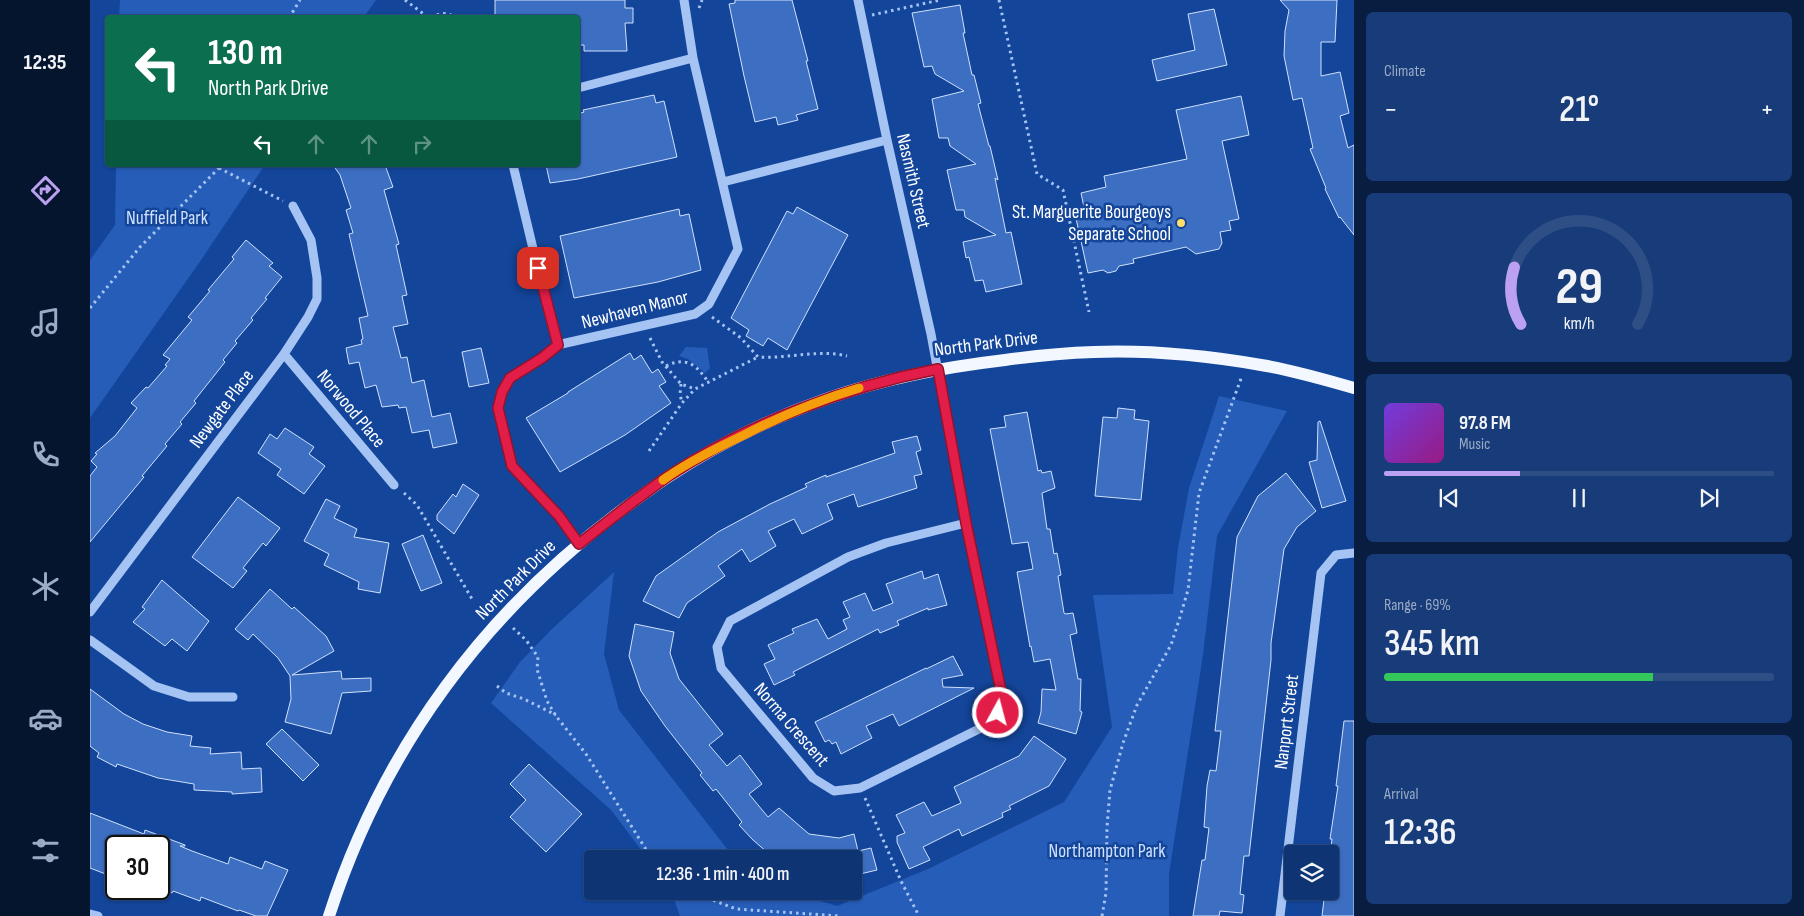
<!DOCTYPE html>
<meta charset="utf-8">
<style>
body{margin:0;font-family:"Sofia Sans Condensed",sans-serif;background:#173c79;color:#f1f3f6;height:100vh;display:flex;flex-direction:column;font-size:19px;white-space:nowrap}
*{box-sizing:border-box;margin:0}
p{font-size:16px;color:#9baac5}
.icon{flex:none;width:28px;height:28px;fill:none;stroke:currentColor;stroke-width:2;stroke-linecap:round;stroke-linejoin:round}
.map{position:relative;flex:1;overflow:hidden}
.side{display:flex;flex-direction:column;gap:12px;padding:12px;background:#081d40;width:450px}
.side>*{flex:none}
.hud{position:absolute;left:15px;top:15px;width:475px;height:152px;border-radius:5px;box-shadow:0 1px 4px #0004,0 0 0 1px #2e4f86;background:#0b6e4f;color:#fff;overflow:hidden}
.controls{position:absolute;left:1194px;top:845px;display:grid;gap:10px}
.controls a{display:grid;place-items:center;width:55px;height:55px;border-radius:5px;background:#0e3474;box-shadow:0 1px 4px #0004,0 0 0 1px #2e4f86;font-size:25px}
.speed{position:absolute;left:15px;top:835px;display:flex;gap:10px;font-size:25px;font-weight:700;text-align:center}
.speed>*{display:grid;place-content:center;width:65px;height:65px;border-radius:50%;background:#0e3474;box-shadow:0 1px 4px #0004,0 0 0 1px #2e4f86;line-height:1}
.speed .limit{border:2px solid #111;border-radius:8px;background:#fff;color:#111}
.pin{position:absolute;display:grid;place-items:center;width:42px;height:42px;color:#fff;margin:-21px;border-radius:10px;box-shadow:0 2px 8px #0006}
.me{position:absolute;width:55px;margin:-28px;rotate:7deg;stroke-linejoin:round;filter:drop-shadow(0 0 4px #0008)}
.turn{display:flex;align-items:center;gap:18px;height:105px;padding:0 20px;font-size:22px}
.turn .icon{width:65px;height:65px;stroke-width:2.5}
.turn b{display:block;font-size:35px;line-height:42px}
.lanes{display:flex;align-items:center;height:48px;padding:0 20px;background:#0003;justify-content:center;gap:25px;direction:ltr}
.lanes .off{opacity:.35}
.big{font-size:38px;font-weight:600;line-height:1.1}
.side .tile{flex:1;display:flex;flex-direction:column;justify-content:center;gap:8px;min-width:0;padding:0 18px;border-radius:8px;background:#173c79}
.side .dial{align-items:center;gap:0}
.dial svg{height:130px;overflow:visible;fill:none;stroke:#2e4f86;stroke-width:7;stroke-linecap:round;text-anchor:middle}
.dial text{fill:#f1f3f6;stroke:none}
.song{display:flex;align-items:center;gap:15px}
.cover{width:60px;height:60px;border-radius:8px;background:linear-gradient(135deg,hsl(260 70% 55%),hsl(310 70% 35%))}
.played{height:5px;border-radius:2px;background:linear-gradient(90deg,#bca0f2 35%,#2e4f86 35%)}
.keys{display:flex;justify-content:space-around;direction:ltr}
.heat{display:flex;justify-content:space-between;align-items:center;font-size:28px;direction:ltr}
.charge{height:8px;border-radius:4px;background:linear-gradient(90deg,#34c759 69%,#2e4f86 0)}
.trip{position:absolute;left:494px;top:850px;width:278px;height:50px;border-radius:5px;background:#0e3474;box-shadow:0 1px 4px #0004,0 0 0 1px #2e4f86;font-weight:600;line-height:50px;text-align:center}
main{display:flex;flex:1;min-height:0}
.tabs{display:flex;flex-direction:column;width:90px;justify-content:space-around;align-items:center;background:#06152e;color:#9baac5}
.tabs .icon{width:35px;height:35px}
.tabs .current{color:#bca0f2}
.tabs b{font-size:22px;color:#f1f3f6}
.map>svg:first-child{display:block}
.green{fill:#265db8}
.building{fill:#3c6ec1;stroke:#cfe1fd}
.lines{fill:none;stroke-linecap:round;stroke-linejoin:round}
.path{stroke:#a6c4f3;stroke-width:3;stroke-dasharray:2.5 4;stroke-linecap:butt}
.minor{stroke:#a6c4f3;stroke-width:9}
.major{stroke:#f3f7ff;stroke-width:12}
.route-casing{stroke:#92132f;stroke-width:12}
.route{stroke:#e11d48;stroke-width:9}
.slow{stroke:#f59e0b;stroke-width:9}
.poi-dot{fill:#ffde69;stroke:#13459a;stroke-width:2}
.labels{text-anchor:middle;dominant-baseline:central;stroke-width:5;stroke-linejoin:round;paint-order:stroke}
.street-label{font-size:19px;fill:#fff;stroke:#13459a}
.poi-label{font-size:19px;fill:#fff;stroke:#13459a;text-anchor:end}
.park-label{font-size:19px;fill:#cfe1fd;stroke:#13459a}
</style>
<main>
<nav class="tabs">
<b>12:35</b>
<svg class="icon current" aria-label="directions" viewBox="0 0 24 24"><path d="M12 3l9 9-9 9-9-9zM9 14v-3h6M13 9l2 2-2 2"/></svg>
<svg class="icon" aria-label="music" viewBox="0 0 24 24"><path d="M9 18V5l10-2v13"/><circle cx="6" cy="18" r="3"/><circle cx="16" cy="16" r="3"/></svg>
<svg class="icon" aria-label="phone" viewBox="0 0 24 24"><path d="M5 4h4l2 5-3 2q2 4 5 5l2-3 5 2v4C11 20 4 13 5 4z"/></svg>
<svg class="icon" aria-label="climate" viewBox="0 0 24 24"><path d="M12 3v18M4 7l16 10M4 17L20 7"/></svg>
<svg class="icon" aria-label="car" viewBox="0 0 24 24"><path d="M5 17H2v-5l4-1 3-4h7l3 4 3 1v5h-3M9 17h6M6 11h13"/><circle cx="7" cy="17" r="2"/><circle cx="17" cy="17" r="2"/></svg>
<svg class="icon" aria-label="filters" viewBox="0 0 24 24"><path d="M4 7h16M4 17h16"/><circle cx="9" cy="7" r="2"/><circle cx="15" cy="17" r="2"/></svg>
</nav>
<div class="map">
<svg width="1264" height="916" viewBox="0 0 1264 916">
<rect width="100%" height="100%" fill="#13459a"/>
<path class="green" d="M30,0H286L274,17L29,18Z
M26,165H175L109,263L0,418V260L25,225Z
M596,347L617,348L620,368L615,373L598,359L589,356Z
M1129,396L1197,411L1127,536L1113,655L1079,874V916H590L581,891H697L747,906L838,869L974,802L1022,727L1003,595L1083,594L1088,548L1099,488Z
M524,572L514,654L529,710L645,859H558L521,810L401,703L430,662L462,629Z"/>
<path class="building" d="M405,0H535V8H543V23H535L537,51H494V45H488V18H405Z
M645,0H702L718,61H716L728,109L706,115L708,120L688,125L686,117L665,122L654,76L639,4L645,3Z
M1190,0H1247L1245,42H1231V76L1250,72L1259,113L1250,116L1258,148L1264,145V235L1250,217L1249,218L1235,189L1236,188L1220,149L1223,148L1212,98L1203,100L1194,56L1195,31L1199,10Z
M870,5L875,33H873L882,75H884L891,103L888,104L899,146H900L908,180L905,178L916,233L921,232L932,284L896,292L893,280L885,281L879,257L876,258L873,242L906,235L875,217L874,210H866L857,170L886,164L860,146L858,138H849L842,99L874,91L845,74L842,66L834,67L822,13Z
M1124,9L1137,65L1067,81L1062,60L1105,50L1098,14Z
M564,95L566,103L574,101L587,157L488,179L460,183L456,165H488V114L494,112L493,110Z
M1151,96L1159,135L1132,141L1149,219L1139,221L1141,230L1130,232L1132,243L1129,249L1106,254L1096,247L1043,259L1044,263L1029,266L1026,271L1018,273L1013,270L998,273L985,214L995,212L991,193L1016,187L1014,176L1097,159L1086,110Z
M243,165H295L303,187L294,190L309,244L306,245L317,295L312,296L318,324L303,327L311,358L317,357L322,383L334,380L342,417L360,413L367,443L343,448L339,430L322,433L316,407L309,408L308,405L292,407L286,385L275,388L269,362L259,364L256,348L272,344L271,340L273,339L269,318L278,316L259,234L263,233L256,210L261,208L250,175Z
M707,207L758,235L697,350L678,338L673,346L656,336L659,330L641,318L697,211L703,214Z
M589,209L590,216L599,214L611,270L568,282L484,298L470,236Z
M156,240L183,263L179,266L192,277L175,298L177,299L161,318L163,320L145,341L147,343L133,360L135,362L104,401L106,403L90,422L92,424L75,444L77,446L52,476L54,477L0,542V476L7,467L1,461L7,454L5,453L25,436L47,408L41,403L56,387L58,388L77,366L75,365L80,359L73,355L102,320L98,317L120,291L118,290L144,259L142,257Z
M391,348L399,383L379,387L372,352Z
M540,353L544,360L551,355L562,373L568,369L576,382L569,386L581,403L535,435L470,472L436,418L478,393V392Z
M1028,408L1045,410L1044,419L1059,421L1051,500L1005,496L1013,417L1027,418Z
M937,412L948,471L951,470L952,473L961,471L965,488L952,493L957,529H960L964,554L967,553L971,575L968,576L974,613L975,614L983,613L987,633L980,635L988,679H991L990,711L992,712L986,734L948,723L951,712L952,689L966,690L960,659L944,662L941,646L940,647L927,572L943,569L938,542L922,544L900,429L916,427L914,416Z
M1230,421L1256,501L1232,508L1219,462L1227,460L1228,422Z
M195,428L224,447L219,454L235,466L214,494L187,475L191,469L168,453L180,434L187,439Z
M827,436L831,450L826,452L832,474L824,476L827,488L768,507L764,494L737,504L743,519L712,534L704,519L678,531L686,546L660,562L652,549L628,566L635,576L597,603L589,618L553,601L566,576L628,532L680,504L717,487L715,484L736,475V477L805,453L802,442Z
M1196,473L1226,511L1207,527L1194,549L1181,643V660L1159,856H1154L1150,894L1154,895L1152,913L1130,911L1129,916H1103L1112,860H1115L1119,828L1114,827L1117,786L1120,770L1126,771L1131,731H1125L1147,537L1168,496Z
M373,484L389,495L364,534L347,520V515L363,494L366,497Z
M148,497L190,528L176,546L173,543L153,568L157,571L143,588L102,557Z
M236,499L250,506L244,518L267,529L264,537L299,543L290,593L268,589L269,582L234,565L239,554L214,541Z
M333,535L352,583L331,591L312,544Z
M832,571L834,579L848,574L857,605L838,610V608L807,621L809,625L790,633L788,629L703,672L705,675L684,685L674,664L685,659L678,645L704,633L702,629L727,619L738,639L757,629L753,620L760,617L753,602L775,593L783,611L803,603L796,584Z
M72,580L119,621L97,651L82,639L75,646L43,622L55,609L52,607Z
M180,589L202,609L204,607L236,636L244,651L202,675L251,671L252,679L281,678V691L252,693L241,734L195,722L201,699L200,676L188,658L163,634L158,640L145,629Z
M545,624L584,632L580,653L589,679L633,734L619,745L637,766L650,755L672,784L659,794L678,817L689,808L719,834L749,838L764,834L768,851L781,848L787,870L766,875L760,855L746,859H685L663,840L649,825L652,822L626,789L623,791L610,775L612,773L575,726L551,691L539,656Z
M863,656L873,675L852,679L853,687L884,688L809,726L803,714L776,726L782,738L751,754L746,742L742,744L739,740L735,742L725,722L836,668V669Z
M0,689L34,714L53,724L77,732L102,736L100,746L121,748L120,754L151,752L152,769L171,768L172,792L142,794V792L104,790V784L68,778L27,764L26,767L7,757L9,753L0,746Z
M1254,721H1264V916H1232L1235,891H1240V856L1242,839H1240L1248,786H1246Z
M192,729L229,765L213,781L176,744Z
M944,736L976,759L959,786L919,806L921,809L912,813L913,817L872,836L869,829L833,847L840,860L819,869L807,842V836L815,833L806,815L834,802L842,816L871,803L864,787L929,756Z
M439,764L492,814L456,852L420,817L436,800L420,784Z
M0,813L54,834L55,830L95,845V846H90L102,851L138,864L140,857L172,869L175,861L198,870L177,916H166L149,910L148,911L111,897L110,901L83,891L82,893L69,888V846H26V878L0,868Z"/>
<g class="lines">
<path class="path" d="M315,0L339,18
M909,0L947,174L973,190L999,312
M609,8L612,0
M782,15L850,0
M199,18L210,0
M341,18C350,12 358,12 366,18
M129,168L193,201
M0,308L50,247L129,168L130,165
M622,317L651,338L668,357C697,359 728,349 757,356
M560,338L572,362L591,384L605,389
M576,366C596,356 607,365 618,382
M591,384L590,394L592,403
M559,451L592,403L605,389L668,357
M314,493L327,505L382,599
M423,628L436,640L448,657L447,669L457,701L466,716L496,754L562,859
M407,686L416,693L434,699L466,715
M775,798L811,881L829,916
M599,891L646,909L750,916
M1012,916L1016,893L1017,827L1020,790L1033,743L1047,705L1081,645L1090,617L1098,590L1109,493L1152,376"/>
<path class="minor" d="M768,0L797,140L841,334L876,523L911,691L908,713L895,726L770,788L744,791L723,778L631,668L627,647L640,621L758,557L796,543L876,523
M488,88L603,58
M423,165L456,303L467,345
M633,182L797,140
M194,354L304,485
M489,544L469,517L422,466L408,408L411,392L420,378L452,358L467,345L605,314L619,304L648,249L603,58L594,0
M0,612L194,354L218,317L227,299V278L221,240L203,206
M0,640L64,686L99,697H143
M0,914L8,916
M1190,916L1231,573L1246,555L1264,553"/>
<path class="major" d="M239,916C293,748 395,611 536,507C550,497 564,486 578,477C626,445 684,417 739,398C796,378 855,367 915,360C944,356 974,353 1004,352C1057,350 1119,356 1171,365C1202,370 1233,379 1264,388"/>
</g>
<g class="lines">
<defs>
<path id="route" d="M448,268L468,345L452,358L420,378L412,392L408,408L422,466L469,516L489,544C518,521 547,498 577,477C657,424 754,387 848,369L876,523L911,691L908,713"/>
</defs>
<use href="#route" class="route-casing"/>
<use href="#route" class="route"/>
<path class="slow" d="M573,480C598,462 627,448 654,435C691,416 729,400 769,388"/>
</g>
<circle class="poi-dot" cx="1091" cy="223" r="5"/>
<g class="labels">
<g class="street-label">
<text transform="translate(823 181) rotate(77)">Nasmith Street</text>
<text transform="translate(545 310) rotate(-14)">Newhaven Manor</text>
<text transform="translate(896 344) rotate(-7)">North Park Drive</text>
<text transform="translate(132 409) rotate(-53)">Newgate Place</text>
<text transform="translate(261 409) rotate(50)">Norwood Place</text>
<text transform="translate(426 580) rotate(-45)">North Park Drive</text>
<text transform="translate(1197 722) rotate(-83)">Nanport Street</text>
<text transform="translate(701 725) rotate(49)">Norma Crescent</text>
</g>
<g class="poi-label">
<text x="1081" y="212">St. Marguerite Bourgeoys<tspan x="1081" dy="22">Separate School</tspan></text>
</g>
<g class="park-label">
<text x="77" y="218">Nuffield Park</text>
<text x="1017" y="851">Northampton Park</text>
</g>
</g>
</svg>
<div class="controls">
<a><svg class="icon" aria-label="layers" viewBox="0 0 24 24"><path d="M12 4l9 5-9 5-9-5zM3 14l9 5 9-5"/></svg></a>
</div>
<div class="speed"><div class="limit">30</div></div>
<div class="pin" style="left:448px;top:268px;background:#d93025"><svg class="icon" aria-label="arrive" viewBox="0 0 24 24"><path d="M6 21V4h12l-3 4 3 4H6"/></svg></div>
<svg class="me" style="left:908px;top:713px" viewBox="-20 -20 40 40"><circle r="17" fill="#e11d48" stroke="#fff" stroke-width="3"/><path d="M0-11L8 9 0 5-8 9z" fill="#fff"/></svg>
<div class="trip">12:36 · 1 min · 400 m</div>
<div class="hud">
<div class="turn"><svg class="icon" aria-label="left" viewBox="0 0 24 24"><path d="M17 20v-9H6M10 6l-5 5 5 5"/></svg><div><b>130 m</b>North Park Drive</div></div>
<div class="lanes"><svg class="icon" aria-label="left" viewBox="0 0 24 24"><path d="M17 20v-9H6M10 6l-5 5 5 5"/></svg><svg class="icon off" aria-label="ahead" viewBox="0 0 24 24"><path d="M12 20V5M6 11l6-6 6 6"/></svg><svg class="icon off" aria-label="ahead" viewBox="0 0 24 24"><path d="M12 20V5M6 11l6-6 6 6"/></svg><svg class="icon off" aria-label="right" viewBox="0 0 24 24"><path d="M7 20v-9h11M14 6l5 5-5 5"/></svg></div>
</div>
</div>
<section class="side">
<div class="tile"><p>Climate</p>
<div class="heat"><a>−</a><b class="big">21°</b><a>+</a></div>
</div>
<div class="tile dial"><svg viewBox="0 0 100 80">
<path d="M14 69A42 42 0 1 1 86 69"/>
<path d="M14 69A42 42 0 0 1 10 34" stroke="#bca0f2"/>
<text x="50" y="56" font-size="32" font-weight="700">29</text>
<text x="50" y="72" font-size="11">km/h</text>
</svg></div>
<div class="tile">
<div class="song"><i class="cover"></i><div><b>97.8 FM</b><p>Music</p></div></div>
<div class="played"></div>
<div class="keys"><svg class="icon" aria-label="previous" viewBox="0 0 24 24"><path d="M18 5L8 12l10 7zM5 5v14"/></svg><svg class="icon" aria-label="pause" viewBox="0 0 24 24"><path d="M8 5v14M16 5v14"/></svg><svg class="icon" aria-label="next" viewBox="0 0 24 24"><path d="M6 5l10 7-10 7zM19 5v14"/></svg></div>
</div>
<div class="tile"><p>Range · 69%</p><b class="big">345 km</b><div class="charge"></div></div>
<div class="tile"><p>Arrival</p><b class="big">12:36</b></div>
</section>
</main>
